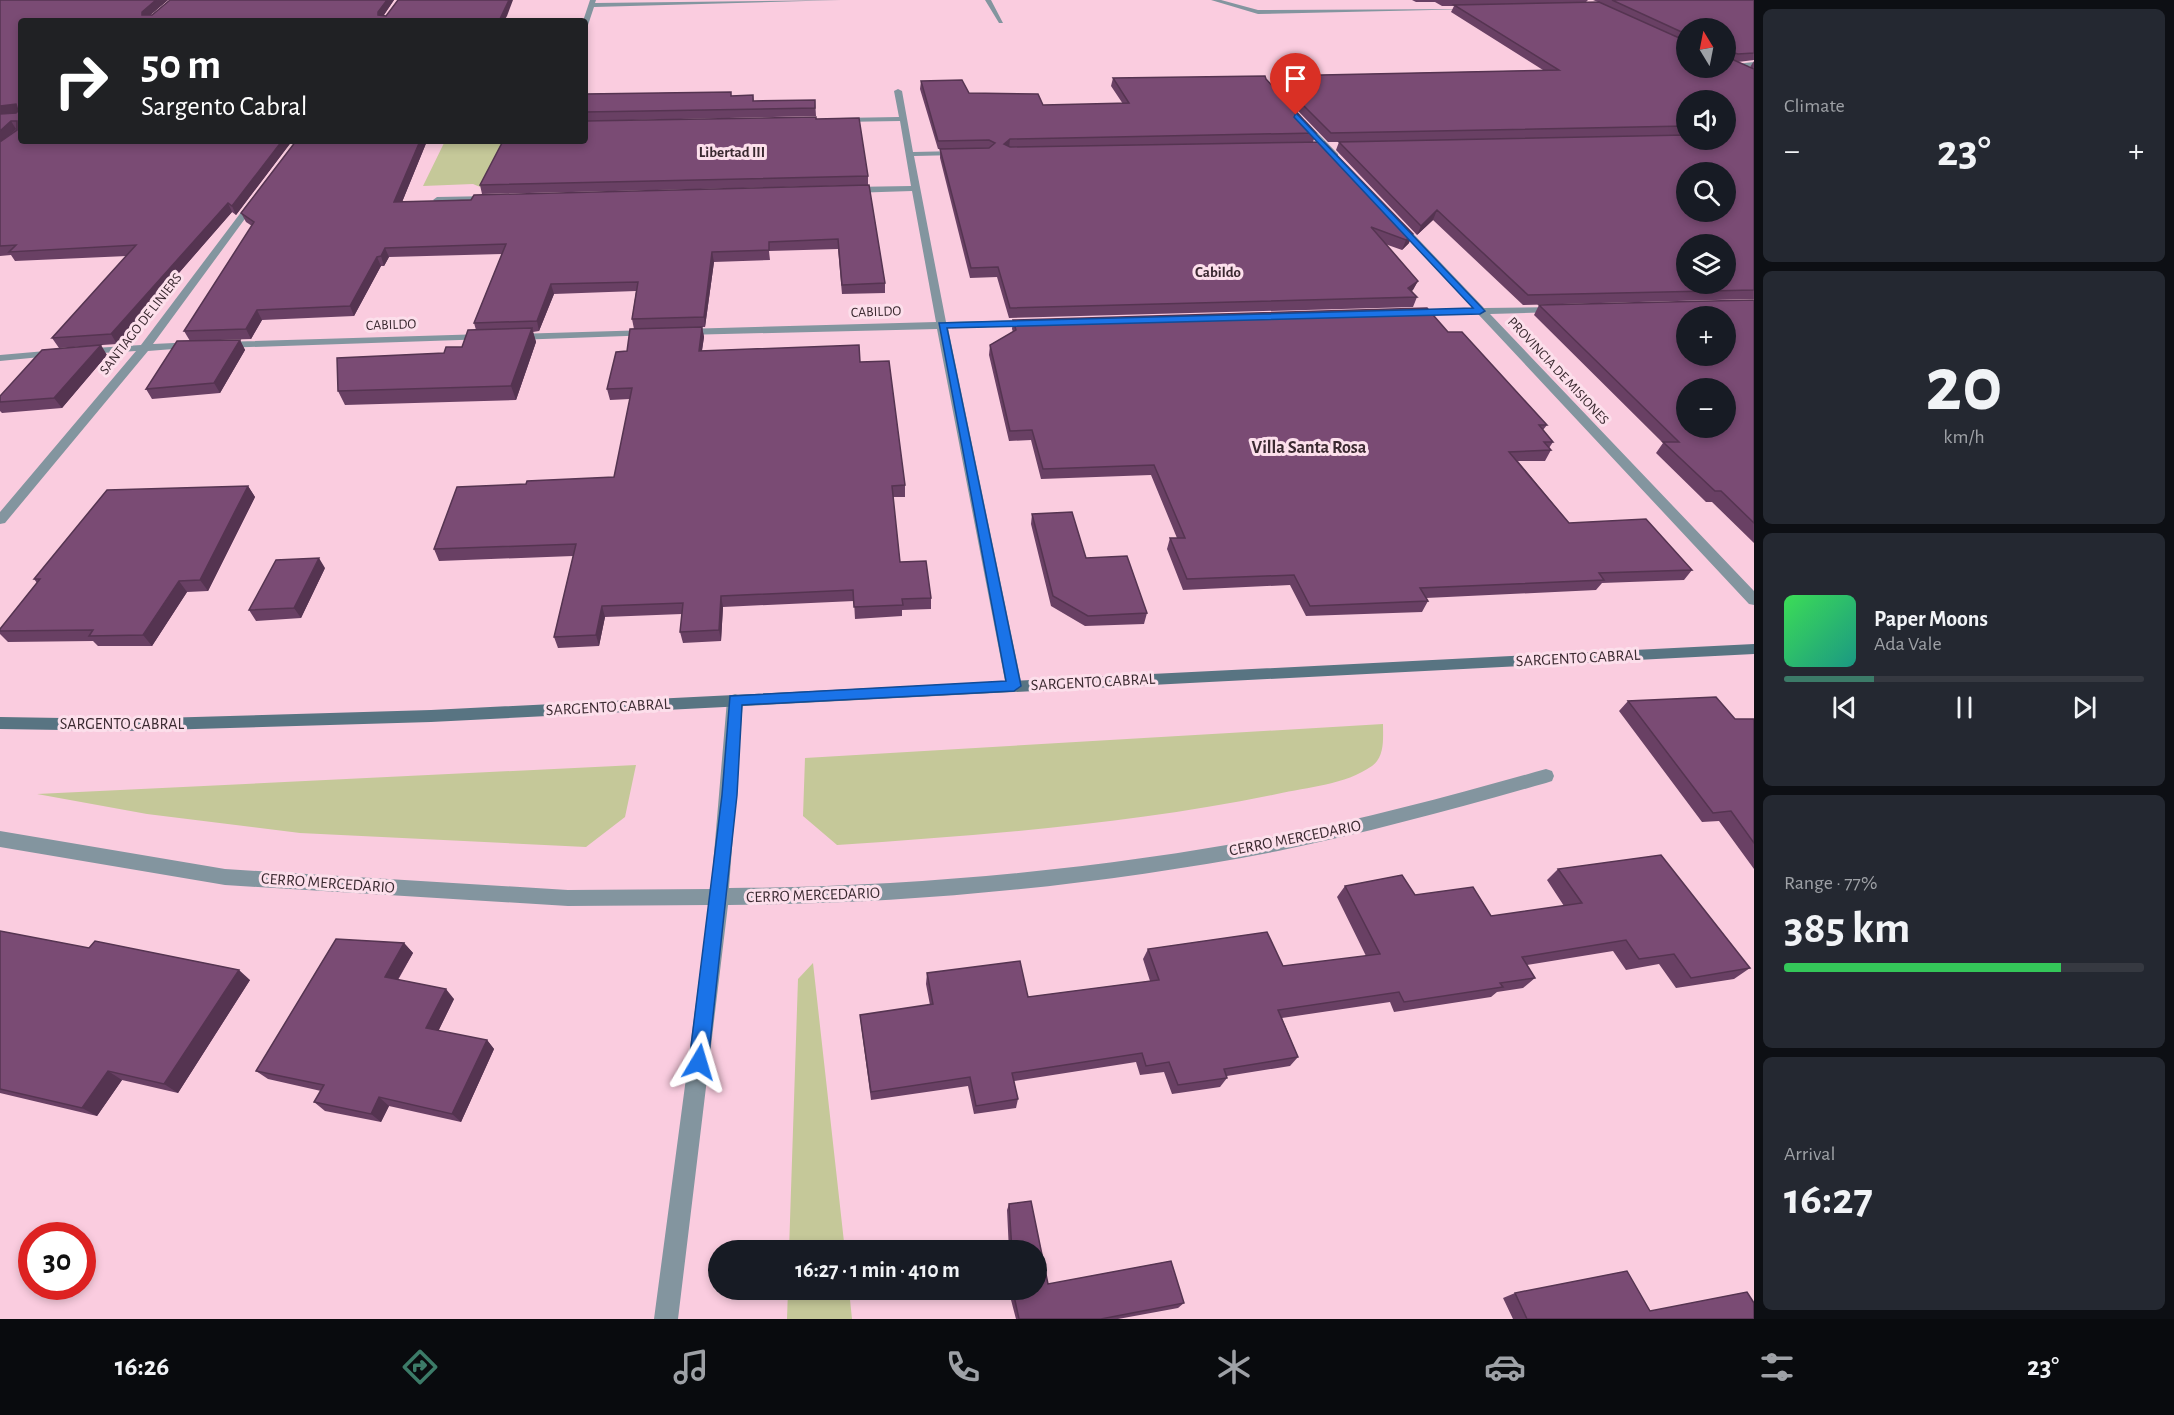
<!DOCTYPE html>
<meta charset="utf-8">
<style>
body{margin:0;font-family:"Alegreya Sans",sans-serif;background:#242831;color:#f1f3f6;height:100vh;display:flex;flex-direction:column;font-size:22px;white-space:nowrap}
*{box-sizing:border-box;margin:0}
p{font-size:20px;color:#9ea1a6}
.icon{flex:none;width:33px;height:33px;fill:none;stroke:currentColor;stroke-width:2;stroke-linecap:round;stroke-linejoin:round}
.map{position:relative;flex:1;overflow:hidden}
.panel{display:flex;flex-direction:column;gap:9px;padding:9px;background:#0d0f14;width:420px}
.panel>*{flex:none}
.hud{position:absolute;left:18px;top:18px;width:570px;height:126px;border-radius:6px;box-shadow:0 3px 9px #0003;background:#202124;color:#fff;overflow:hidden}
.needle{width:39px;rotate:350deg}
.tools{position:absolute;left:1676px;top:18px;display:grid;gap:12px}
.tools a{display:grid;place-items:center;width:60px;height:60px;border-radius:50%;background:#171b24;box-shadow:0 3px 9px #0003;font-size:30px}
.speed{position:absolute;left:18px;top:1222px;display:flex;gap:12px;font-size:30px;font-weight:700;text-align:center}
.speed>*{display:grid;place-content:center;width:78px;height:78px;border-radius:50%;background:#171b24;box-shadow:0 3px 9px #0003;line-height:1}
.speed .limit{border:9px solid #d22;background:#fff;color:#111}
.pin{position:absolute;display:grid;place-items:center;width:51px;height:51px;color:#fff;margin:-62px -26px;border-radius:50% 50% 50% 0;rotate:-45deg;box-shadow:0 0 6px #0007}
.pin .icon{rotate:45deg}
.me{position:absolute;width:66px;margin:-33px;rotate:7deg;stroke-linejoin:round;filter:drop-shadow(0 0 4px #0008)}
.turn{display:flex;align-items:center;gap:21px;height:126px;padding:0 24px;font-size:27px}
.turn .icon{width:78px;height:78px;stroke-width:2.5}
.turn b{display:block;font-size:42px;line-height:51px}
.big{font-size:45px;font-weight:700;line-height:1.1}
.panel .widget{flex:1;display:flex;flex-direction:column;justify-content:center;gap:9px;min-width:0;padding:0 21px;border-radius:9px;background:#242831}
.panel .dial{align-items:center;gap:0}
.dial b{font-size:78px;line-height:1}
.song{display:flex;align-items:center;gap:18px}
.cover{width:72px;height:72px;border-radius:9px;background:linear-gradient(135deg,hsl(130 70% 55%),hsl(170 70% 35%))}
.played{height:6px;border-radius:3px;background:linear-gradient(90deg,#3c7b68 25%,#363941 25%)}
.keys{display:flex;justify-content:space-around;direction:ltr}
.heat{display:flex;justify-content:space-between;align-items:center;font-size:33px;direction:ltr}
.charge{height:9px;border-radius:4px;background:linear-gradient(90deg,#34c759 77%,#363941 0)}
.trip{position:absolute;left:708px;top:1240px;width:339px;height:60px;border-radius:30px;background:#171b24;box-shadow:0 3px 9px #0003;font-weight:700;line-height:60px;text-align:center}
.dock{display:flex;height:96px;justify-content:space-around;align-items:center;background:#090b0e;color:#9ea1a6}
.dock .icon{width:42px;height:42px}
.dock .on{color:#3c7b68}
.dock b{font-size:27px;color:#f1f3f6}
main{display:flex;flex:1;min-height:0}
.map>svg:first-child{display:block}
.green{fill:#c5c899}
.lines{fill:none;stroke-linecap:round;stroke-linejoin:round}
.minor{fill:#83959f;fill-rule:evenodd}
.secondary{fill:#587482;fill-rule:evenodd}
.wall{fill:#694064;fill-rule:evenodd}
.shaded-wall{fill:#553451}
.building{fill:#7a4b74;stroke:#553451;stroke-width:1.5;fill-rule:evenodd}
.route{fill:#1a73e8;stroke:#114b97;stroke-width:1.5}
.labels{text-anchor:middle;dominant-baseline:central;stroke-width:6;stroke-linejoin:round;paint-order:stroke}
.far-street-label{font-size:14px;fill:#3a2930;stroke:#fcdfeb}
.far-neighbourhood-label{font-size:15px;font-weight:bold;fill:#3a2930;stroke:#fcdfeb}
.street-label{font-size:16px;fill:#3a2930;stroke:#fcdfeb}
.neighbourhood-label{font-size:18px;font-weight:bold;fill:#3a2930;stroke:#fcdfeb}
</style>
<main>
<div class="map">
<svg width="1754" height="1319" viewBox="0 0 1754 1319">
<rect width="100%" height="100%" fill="#faccdf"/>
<path class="green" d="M445,141H509L485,189L473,184L423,186Z
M1383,724C1383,738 1385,757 1372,766C1345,785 1308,787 1277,794C1132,824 984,835 837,845L803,816L805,758Z
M636,765L625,817L586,847L300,833L147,814L37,794Z
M813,963L845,1251H789L798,979Z
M788,1290H849L852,1319H787Z"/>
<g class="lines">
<path class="minor" d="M590,0H596L595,3L841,0L594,7L588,25L585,27L583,21Z
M985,0H991L1003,23H999Z
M1211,0H1221L1258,10L1475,9L1258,14Z
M1754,62V66L1729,67L1726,65Z
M898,89L902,91L913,152L958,151L962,153L958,155L914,156L946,322L1031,320L1036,323L1031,326L948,328L1022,686L1019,690H1009L1006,686L937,329L683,335L678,332L683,329L936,322L912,191L851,193L847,190L851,187L911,186L900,121L840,122L836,120L840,118L899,117L894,91Z
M1299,120H1305L1338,154V158H1332L1299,124Z
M491,196L494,197V201L437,203L433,200L437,197Z
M251,199L258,201L153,344L195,342L200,345L199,347L148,351L5,523L0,524V512L136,351L84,354L80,353V349L141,345Z
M1396,222H1402L1484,308L1560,307L1561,309L1556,312L1490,314L1754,591V605L1749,604L1478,314L1408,315V311L1412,310L1473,308L1396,226Z
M650,330L655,333L654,335L515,340L510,337L515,334Z
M485,334L489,335V339L222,348L217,345L222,342Z
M57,350L61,351V355L0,361V355Z
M735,694L741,696L743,700L729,888C913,887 1097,870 1278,836C1369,818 1457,794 1546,769L1552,771L1554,776L1552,781L1546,783C1457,808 1368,833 1278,851C1096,886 912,904 728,905L678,1319H654L709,905L568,906L225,885L0,847V831L225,869L568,890L711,889L727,700L729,696Z"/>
<path class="secondary" d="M1754,644V654L431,722L125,731L0,729V717L125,719L431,710Z"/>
</g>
<path class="wall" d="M0,0H168L150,15H152L170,0H394L383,16H507L21,21L292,141L236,215L232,212L117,344L59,348L52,338L127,256L15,261L11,255L0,256Z
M1412,0H1588L1586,2H1598L1593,0H1754V60L1738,62L1750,67L1754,61V299L1523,305L1433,220L1417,235L1336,150L1339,142H1328L1272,84L1274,76L1543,70L1451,12L1454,6H1442L1435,2H1416ZM1686,28L1725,68H1686ZM1686,100L1725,140H1686Z
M1113,78L1266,79L1316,133L1313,142L1409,243L1402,250L1385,244L1418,281L1412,291L1417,297L1413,307L1009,318L997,277L970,278L940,158V149H938L920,89L921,81L969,93L1043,105L1123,104L1111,86Z
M731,92V96L753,95L754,101L815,100L816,116L585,121V94Z
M816,119L868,176V185L482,194L480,185Z
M296,141H427L402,202L869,185L885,283V293L842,294L838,249L769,251L770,260L714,262L705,327H702L704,337L702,351L860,362L905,485V497H893L900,562L931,598V609L902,610V616L855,619L854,601L723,607L721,641L683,643L680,632L682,614L605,617L599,646L558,648L554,637L573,556L439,561L434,549L526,484L614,477L630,399L610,400L607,389L627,351L634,329L632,319L636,291L554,294L539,331L533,332L536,342L516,400L345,405L338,391L462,347L476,330L474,323L502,254L389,257L384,266H381L354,316L262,320L251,339L190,341L184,331L252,226L246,222L241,213Z
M1754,300V543L1712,502H1706L1656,453L1663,443L1534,315L1539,305Z
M1013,320L1448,332L1547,425L1543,430L1553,442L1549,448L1551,450L1545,461H1518L1569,523L1692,570L1684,580L1602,583L1596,590L1426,598L1428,601L1422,612L1306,616L1290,585L1183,590L1167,549L1170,538H1177L1151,475L1041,479L1031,440L1009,441L989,355L990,345L1013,332L1012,329Z
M240,340L245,350L220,393L152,399L146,389Z
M107,355L62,408L2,413L0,411V396Z
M248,486L255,497L208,591L187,592L152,646H98L93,641L8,642L0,634V629L37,583L34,579Z
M1032,514L1086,558L1147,613L1144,624L1085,626L1051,606L1031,524Z
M325,568L301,618L256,621L249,610Z
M1628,701L1735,719H1754V869L1719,821L1702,822L1619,711Z
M1558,869L1750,968L1734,979L1676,988L1659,964L1626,970L1613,951L1527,965L1535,978L1523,988L1497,992L1491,997L1394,1012L1390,1002L1282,1018L1298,1057L1290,1066L1227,1076V1078L1220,1087L1172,1094L1164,1072L1140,1075L1136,1062L1014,1081L1018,1099L1016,1108L974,1114L968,1086L871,1100L861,1025L860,1015L930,1005L926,984L927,973L1028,997L1150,981L1143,959L1148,949L1283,966L1366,956L1337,897L1345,886L1415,895L1491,916L1564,906L1547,880Z
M0,931L250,980L178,1093L122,1080L97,1116L0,1093Z
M404,943L413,953L398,980L454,999L438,1031L487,1040L494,1049L461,1122L389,1106L381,1122L325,1111L314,1102L321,1091L268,1079L256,1071Z
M1031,1201L1048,1284L1171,1261L1184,1303L1178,1308L1118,1319H1016L1011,1300V1290H1036V1251H1009L1007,1210L1009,1204Z
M1515,1293L1650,1311L1754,1319H1513L1503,1298Z"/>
<path class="shaded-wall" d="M156,0H168L146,19L142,15V12Z
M387,0H394L380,21L378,12Z
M509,0H513L507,16L504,21H499Z
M16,104L21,113L0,114V106Z
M11,121L16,129L0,144V131Z
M1010,139L1009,148L1004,144Z
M282,141H292L236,215L232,206Z
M420,141H427L398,212L394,202Z
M228,203L232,212L117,344L111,334Z
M1437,210L1433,220L1417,235L1421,226Z
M1413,234L1409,243L1402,250L1406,240Z
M385,248L389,257L384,266L381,256Z
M712,252L714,262L705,327L704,317Z
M377,257L381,266L354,316L350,306Z
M1418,281L1413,290L1404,297L1408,288Z
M551,284L554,294L539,331L537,321Z
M257,310L262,320L251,339L246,329Z
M702,327L704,337L700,362L699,351Z
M532,328L536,342L516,400L511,386Z
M240,340L245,350L220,393L214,383Z
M101,345L107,355L62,408L54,398Z
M248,486L255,497L208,591L200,580Z
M319,558L325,568L301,618L294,608Z
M179,581L187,592L152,646L143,635Z
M721,596L723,607L721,641L719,630Z
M602,606L605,617L599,646L596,635Z
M404,943L413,953L393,987L385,977Z
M239,970L250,980L178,1093L164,1084Z
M446,989L454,999L435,1038L426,1028Z
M487,1040L494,1049L461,1122L452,1114Z
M108,1071L122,1080L97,1116L82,1108Z
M379,1097L389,1106L381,1122L371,1114Z"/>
<path class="building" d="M0,0H156L142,12V15H152L170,0H387L378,12V15L386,16L398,0H509L499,21H21V141H282L232,206L228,203L111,334L52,338L136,245L9,252L16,245L0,246V142L17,130V121H11L0,131V114L16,113L18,111L16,104L0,106Z
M1612,0H1754V53L1738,54L1728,51L1727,57L1754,69V290L1528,295L1437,210L1421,226L1339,142L1686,135V140H1725V100H1686V126L1331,133L1274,76L1559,70L1454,5L1599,2L1686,41V68H1725V28H1686V34ZM1686,172H1725V212H1686ZM1686,244H1725V284H1686Z
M1265,76L1266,79L1316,133L1010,139L1004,144L1010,147L1324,142L1413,234L1406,240L1371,227L1418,281L1408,288L1417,297L1010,308L998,267L971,268L940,149L989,148L995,143L989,140L938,141L921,81L962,80L969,93L1038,94L1043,105L1129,103L1113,78Z
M731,92V96L753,95V101L815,100V108L585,112V94Z
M816,117V119L859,118L868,176L480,185L503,141H585V121Z
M296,141H420L394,202L471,200L474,195L869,185L885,283L842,285L838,239L769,242V250L712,252L704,317L632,319L638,282L551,284L537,321L474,323L506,244L385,248L381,256L377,257L350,306L257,310L246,329L184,331L254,222L241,213Z
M1754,300V523L1721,491H1715L1663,442H1679L1539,305ZM1686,316H1725V356H1686ZM1686,388H1725V428H1686Z
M1427,308L1448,332H1462L1547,425H1539L1553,442H1544L1551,450L1509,452L1569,523L1646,519L1692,570L1599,573L1604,580L1420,588L1428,601L1310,606L1294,575L1187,579L1170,538H1185L1154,465L1043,469L1032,430L1010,431L990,345L1016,330L1013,320Z
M702,327L699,351L859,345L860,362L889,361L905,485L892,486L900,562L926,561L931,598L902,599L903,605L854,607L853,590L721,596L719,630L680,632L683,603L602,606L596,635L554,637L576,544L434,549L457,487L526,484L527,481L614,477L632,388L607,389L616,352L627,351L630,329Z
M532,328L511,386L338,391L337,358L444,353L446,347H462L468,330Z
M240,340L214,383L146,389L177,341Z
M101,345L54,398L0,402V396L42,350Z
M248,486L200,580L179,581L143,635L89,636L93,630L0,631V629L40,579H34L107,490Z
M1072,512L1086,558L1127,556L1147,613L1088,616L1053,596L1032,514Z
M319,558L294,608L249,610L276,560Z
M1716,697L1735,719H1754V843L1731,811L1713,813L1628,701Z
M1661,855L1750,968L1691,978L1674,954L1639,959L1626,940L1522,957L1535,978L1500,983L1503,987L1404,1002L1399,992L1278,1010L1298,1057L1224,1069L1227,1078L1178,1085L1169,1062L1146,1066L1142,1053L1012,1073L1018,1099L976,1106L970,1077L871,1092L860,1015L933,1004L927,973L1020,961L1028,997L1159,980L1148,949L1267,932L1283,966L1380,954L1345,886L1402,875L1415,895L1473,887L1491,916L1582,903L1558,869Z
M0,931L89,948L95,941L239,970L164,1084L108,1071L82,1108L0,1089Z
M336,939L404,943L385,977L446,989L426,1028L487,1040L452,1114L379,1097L371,1114L314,1102L324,1085L256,1071Z
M1031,1201L1048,1284L1171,1261L1184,1303L1101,1319H1019L1014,1296V1290H1036V1251H1012L1009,1204Z
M1627,1271L1650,1311L1747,1292L1754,1303V1319H1527L1515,1293Z"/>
<path class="route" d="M1296,113L1485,311L1480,314L947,328L1021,686L1014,691L742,705L737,795L708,1062L705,1068L699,1071L692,1068L689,1062L722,795L730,696L1006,681L939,323L1473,308L1294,117Z"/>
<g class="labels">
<g class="far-street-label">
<text transform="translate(876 312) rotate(-2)">CABILDO</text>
<text transform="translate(141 324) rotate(-52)">SANTIAGO DE LINIERS</text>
<text transform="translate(391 325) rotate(-2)">CABILDO</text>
<text transform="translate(1558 371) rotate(47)">PROVINCIA DE MISIONES</text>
</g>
<g class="far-neighbourhood-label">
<text x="732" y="152">Libertad III</text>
<text x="1218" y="272">Cabildo</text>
</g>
<g class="street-label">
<text transform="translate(1578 658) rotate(-3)">SARGENTO CABRAL</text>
<text transform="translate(1093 682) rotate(-3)">SARGENTO CABRAL</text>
<text transform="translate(608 707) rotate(-3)">SARGENTO CABRAL</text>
<text x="122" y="724">SARGENTO CABRAL</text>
<text transform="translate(1295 838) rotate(-11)">CERRO MERCEDARIO</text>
<text transform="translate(328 883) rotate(4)">CERRO MERCEDARIO</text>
<text transform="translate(813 895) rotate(-2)">CERRO MERCEDARIO</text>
</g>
<g class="neighbourhood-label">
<text x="1309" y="448">Villa Santa Rosa</text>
</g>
</g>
</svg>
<div class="tools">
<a><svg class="needle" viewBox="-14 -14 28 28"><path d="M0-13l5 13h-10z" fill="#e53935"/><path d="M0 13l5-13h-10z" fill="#9ea1a6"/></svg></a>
<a><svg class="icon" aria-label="sound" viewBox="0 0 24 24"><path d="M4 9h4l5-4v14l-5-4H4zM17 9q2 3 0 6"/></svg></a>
<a><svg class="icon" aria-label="search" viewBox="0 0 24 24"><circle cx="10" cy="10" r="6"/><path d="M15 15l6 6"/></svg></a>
<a><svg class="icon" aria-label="layers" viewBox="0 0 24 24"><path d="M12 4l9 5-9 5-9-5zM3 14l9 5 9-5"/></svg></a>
<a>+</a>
<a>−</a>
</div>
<div class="speed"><div class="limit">30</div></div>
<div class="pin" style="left:1296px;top:115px;background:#d93025"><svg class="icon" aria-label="arrive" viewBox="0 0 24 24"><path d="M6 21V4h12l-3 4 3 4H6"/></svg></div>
<svg class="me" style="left:699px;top:1062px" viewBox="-20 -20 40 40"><path d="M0-17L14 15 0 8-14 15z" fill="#1a73e8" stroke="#fff" stroke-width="4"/></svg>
<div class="trip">16:27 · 1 min · 410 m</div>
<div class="hud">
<div class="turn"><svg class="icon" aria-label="right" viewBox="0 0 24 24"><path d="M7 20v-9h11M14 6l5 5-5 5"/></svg><div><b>50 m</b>Sargento Cabral</div></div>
</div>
</div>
<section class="panel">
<div class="widget"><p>Climate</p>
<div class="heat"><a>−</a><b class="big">23°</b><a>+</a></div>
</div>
<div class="widget dial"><b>20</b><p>km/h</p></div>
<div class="widget">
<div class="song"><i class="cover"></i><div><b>Paper Moons</b><p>Ada Vale</p></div></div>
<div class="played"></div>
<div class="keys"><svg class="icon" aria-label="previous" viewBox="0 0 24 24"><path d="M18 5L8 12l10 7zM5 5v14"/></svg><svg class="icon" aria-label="pause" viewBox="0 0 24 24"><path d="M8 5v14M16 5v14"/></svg><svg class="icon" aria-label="next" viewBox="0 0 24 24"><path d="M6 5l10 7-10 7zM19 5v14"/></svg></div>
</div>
<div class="widget"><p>Range · 77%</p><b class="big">385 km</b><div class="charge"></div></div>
<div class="widget"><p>Arrival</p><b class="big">16:27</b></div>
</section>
</main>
<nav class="dock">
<b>16:26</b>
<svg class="icon on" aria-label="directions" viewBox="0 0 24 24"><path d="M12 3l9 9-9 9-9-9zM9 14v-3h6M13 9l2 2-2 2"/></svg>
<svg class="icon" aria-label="music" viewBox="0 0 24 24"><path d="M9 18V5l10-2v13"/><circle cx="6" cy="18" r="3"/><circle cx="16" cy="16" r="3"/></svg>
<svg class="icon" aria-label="phone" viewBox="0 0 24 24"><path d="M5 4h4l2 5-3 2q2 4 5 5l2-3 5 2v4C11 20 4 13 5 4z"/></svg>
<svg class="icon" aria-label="climate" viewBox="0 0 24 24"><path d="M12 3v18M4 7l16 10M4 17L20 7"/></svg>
<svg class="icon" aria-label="car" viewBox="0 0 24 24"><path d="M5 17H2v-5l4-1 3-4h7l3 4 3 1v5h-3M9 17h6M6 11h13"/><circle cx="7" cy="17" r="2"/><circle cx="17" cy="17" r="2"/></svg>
<svg class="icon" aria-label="filters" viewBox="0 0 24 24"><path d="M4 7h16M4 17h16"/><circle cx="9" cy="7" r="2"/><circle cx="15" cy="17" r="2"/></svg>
<b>23°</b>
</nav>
